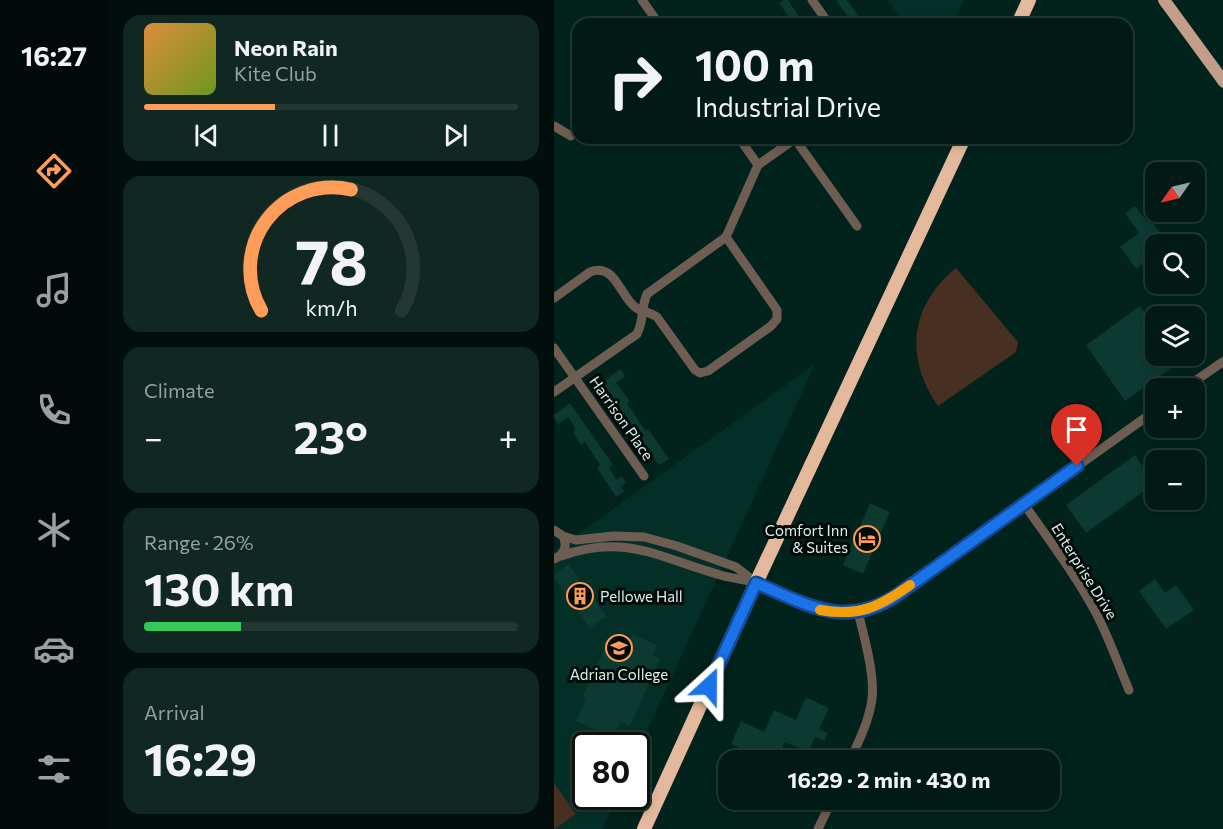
<!DOCTYPE html>
<meta charset="utf-8">
<style>
body{margin:0;font-family:Commissioner,sans-serif;background:#102722;color:#f1f3f6;height:100vh;display:flex;flex-direction:column;font-size:22px;white-space:nowrap}
*{box-sizing:border-box;margin:0}
p{font-size:20px;color:#96a1a0}
.icon{flex:none;width:33px;height:33px;fill:none;stroke:currentColor;stroke-width:2;stroke-linecap:round;stroke-linejoin:round}
.map{position:relative;flex:1;overflow:hidden}
.sheet{display:flex;flex-direction:column;gap:15px;padding:15px;background:#010e0c;width:446px}
.sheet>*{flex:none}
.top-card{position:absolute;left:18px;top:18px;width:561px;height:126px;border-radius:18px;box-shadow:0 3px 9px #0003,0 0 0 2px #233834;background:#021a15;color:#f1f3f6;overflow:hidden}
.needle{width:39px;rotate:236deg}
.controls{position:absolute;left:591px;top:162px;display:grid;gap:12px}
.controls a{display:grid;place-items:center;width:60px;height:60px;border-radius:12px;background:#021a15;box-shadow:0 3px 9px #0003,0 0 0 2px #233834;font-size:30px}
.speed{position:absolute;left:18px;top:732px;display:flex;gap:12px;font-size:30px;font-weight:700;text-align:center}
.speed>*{display:grid;place-content:center;width:78px;height:78px;border-radius:50%;background:#021a15;box-shadow:0 3px 9px #0003,0 0 0 2px #233834;line-height:1}
.speed .limit{border:3px solid #111;border-radius:9px;background:#fff;color:#111}
.pin{position:absolute;display:grid;place-items:center;width:51px;height:51px;color:#fff;margin:-62px -26px;border-radius:50% 50% 50% 0;rotate:-45deg;box-shadow:0 0 6px #0007}
.pin .icon{rotate:45deg}
.me{position:absolute;width:66px;margin:-33px;rotate:24deg;stroke-linejoin:round;filter:drop-shadow(0 0 4px #0008)}
.turn{display:flex;align-items:center;gap:21px;height:126px;padding:0 24px;font-size:27px}
.turn .icon{width:78px;height:78px;stroke-width:2.5}
.turn b{display:block;font-size:42px;line-height:51px}
.big{font-size:45px;font-weight:700;line-height:1.1}
.sheet .card{flex:1;display:flex;flex-direction:column;justify-content:center;gap:9px;min-width:0;padding:0 21px;border-radius:18px;background:#102722}
.sheet .dial{align-items:center;gap:0}
.dial svg{height:156px;overflow:visible;fill:none;stroke:#233834;stroke-width:7;stroke-linecap:round;text-anchor:middle}
.dial text{fill:#f1f3f6;stroke:none}
.song{display:flex;align-items:center;gap:18px}
.cover{width:72px;height:72px;border-radius:9px;background:linear-gradient(135deg,hsl(30 70% 55%),hsl(80 70% 35%))}
.played{height:6px;border-radius:3px;background:linear-gradient(90deg,#fe9c58 35%,#233834 35%)}
.keys{display:flex;justify-content:space-around;direction:ltr}
.heat{display:flex;justify-content:space-between;align-items:center;font-size:33px;direction:ltr}
.charge{height:9px;border-radius:4px;background:linear-gradient(90deg,#34c759 26%,#233834 0)}
.trip{position:absolute;left:164px;top:750px;width:342px;height:60px;border-radius:18px;background:#021a15;box-shadow:0 3px 9px #0003,0 0 0 2px #233834;font-weight:700;line-height:60px;text-align:center}
main{display:flex;flex:1;min-height:0}
.dock{display:flex;flex-direction:column;width:108px;justify-content:space-around;align-items:center;background:#010a08;color:#96a1a0}
.dock .icon{width:42px;height:42px}
.dock .selected{color:#fe9c58}
.dock b{font-size:27px;color:#f1f3f6}
.map>svg:first-child{display:block}
.built{fill:#042f27}
.pitch{fill:#473021}
.building{fill:#0c3930}
.lines{fill:none;stroke-linecap:round;stroke-linejoin:round}
.minor{stroke:#6e5d52;stroke-width:9}
.major{stroke:#c29e88;stroke-width:12}
.highway{stroke:#e4b89d;stroke-width:14}
.route-casing{stroke:#114b97;stroke-width:15}
.route{stroke:#1a73e8;stroke-width:10}
.slow{stroke:#f59e0b;stroke-width:10}
.labels{text-anchor:middle;dominant-baseline:central;stroke-width:6;stroke-linejoin:round;paint-order:stroke}
.street-label{font-size:15px;fill:#daf0e9;stroke:#000a07}
.poi-label{font-size:15px;fill:#daf0e9;stroke:#000a07;text-anchor:end}
</style>
<main>
<nav class="dock">
<b>16:27</b>
<svg class="icon selected" aria-label="directions" viewBox="0 0 24 24"><path d="M12 3l9 9-9 9-9-9zM9 14v-3h6M13 9l2 2-2 2"/></svg>
<svg class="icon" aria-label="music" viewBox="0 0 24 24"><path d="M9 18V5l10-2v13"/><circle cx="6" cy="18" r="3"/><circle cx="16" cy="16" r="3"/></svg>
<svg class="icon" aria-label="phone" viewBox="0 0 24 24"><path d="M5 4h4l2 5-3 2q2 4 5 5l2-3 5 2v4C11 20 4 13 5 4z"/></svg>
<svg class="icon" aria-label="climate" viewBox="0 0 24 24"><path d="M12 3v18M4 7l16 10M4 17L20 7"/></svg>
<svg class="icon" aria-label="car" viewBox="0 0 24 24"><path d="M5 17H2v-5l4-1 3-4h7l3 4 3 1v5h-3M9 17h6M6 11h13"/><circle cx="7" cy="17" r="2"/><circle cx="17" cy="17" r="2"/></svg>
<svg class="icon" aria-label="filters" viewBox="0 0 24 24"><path d="M4 7h16M4 17h16"/><circle cx="9" cy="7" r="2"/><circle cx="15" cy="17" r="2"/></svg>
</nav>
<section class="sheet">
<div class="card">
<div class="song"><i class="cover"></i><div><b>Neon Rain</b><p>Kite Club</p></div></div>
<div class="played"></div>
<div class="keys"><svg class="icon" aria-label="previous" viewBox="0 0 24 24"><path d="M18 5L8 12l10 7zM5 5v14"/></svg><svg class="icon" aria-label="pause" viewBox="0 0 24 24"><path d="M8 5v14M16 5v14"/></svg><svg class="icon" aria-label="next" viewBox="0 0 24 24"><path d="M6 5l10 7-10 7zM19 5v14"/></svg></div>
</div>
<div class="card dial"><svg viewBox="0 0 100 80">
<path d="M14 69A42 42 0 1 1 86 69"/>
<path d="M14 69A42 42 0 0 1 60 7" stroke="#fe9c58"/>
<text x="50" y="56" font-size="32" font-weight="700">78</text>
<text x="50" y="72" font-size="11">km/h</text>
</svg></div>
<div class="card"><p>Climate</p>
<div class="heat"><a>−</a><b class="big">23°</b><a>+</a></div>
</div>
<div class="card"><p>Range · 26%</p><b class="big">130 km</b><div class="charge"></div></div>
<div class="card"><p>Arrival</p><b class="big">16:29</b></div>
</section>
<div class="map">
<svg width="670" height="829" viewBox="0 0 670 829">
<rect width="100%" height="100%" fill="#02221c"/>
<path class="built" d="M334,0H410L397,24H351Z
M261,364L83,753L82,746H32V796L63,797L48,829H0V551Z"/>
<path class="pitch" d="M402,268L464,342L462,352L384,406C350,358 356,305 402,268Z
M0,783L22,814L1,829H0Z"/>
<path class="building" d="M230,0H234L248,21L240,24L225,3Z
M282,0H293L310,24H299Z
M581,206L593,221L596,219L612,241L607,244H602V255L582,269L566,247L585,233L571,213Z
M586,306L602,328V356H634L571,401L532,345Z
M66,369L71,376L62,383L76,401L73,403L89,427L92,431L94,429L115,459L105,465L47,383Z
M16,403L53,456L59,465L55,468L63,480L68,476L72,483L67,486L70,492L62,497L43,468L46,465L31,442L27,445L19,432L22,429L14,417L4,424L0,417V415Z
M581,455L601,483L532,533L512,505Z
M316,503L336,512L309,574L289,565Z
M15,564L36,598L38,596L52,616L36,628L22,608L24,606L16,594L13,596L0,578V575Z
M601,579L611,593L622,585L640,610L612,629L585,591Z
M78,634L103,645L99,655L106,659L76,726L66,722L59,738L22,721L32,699L28,697L55,639L62,643L64,639L74,643Z
M252,697L275,708L265,729L274,733L270,741L261,737L254,752L231,742L223,760H213L177,744L187,721L210,732L220,710L242,720Z"/>
<g class="lines">
<path class="minor" d="M88,0L105,24
M258,0L275,24
M0,126L17,136
M185,138L204,165
M241,139L303,226
M0,298L36,272C61,262 66,296 81,307C88,312 96,312 103,317L141,370L146,373L154,371L217,326L223,319V310L172,237
M0,348L90,476
M631,388L670,361
M0,392L83,334C90,321 87,307 93,294L172,237L204,165L242,138
M470,504C495,540 522,575 542,613C555,638 564,664 575,690
M0,530L9,536C14,547 10,555 0,559
M9,536L22,540L60,536L90,537L123,546L182,567L200,581
M7,556C73,532 109,560 170,576C181,579 192,579 202,583C257,600 285,634 343,595L602,410
M296,760C305,741 315,721 318,699C321,675 310,636 304,612
M264,829L278,800"/>
<path class="major" d="M610,0L670,82"/>
<path class="highway" d="M464,24L475,0
M90,829L202,583L410,138"/>
</g>
<g class="lines">
<defs>
<path id="route" d="M155,686L202,583C252,604 291,630 343,595L523,466"/>
</defs>
<use href="#route" class="route-casing"/>
<use href="#route" class="route"/>
<path class="slow" d="M266,610C305,617 325,607 356,585"/>
</g>
<defs>
<symbol id="hotel-ring" viewBox="-11 -11 22 22"><circle r="9.5" fill="#000a07" stroke="#fe9c58" stroke-width="1.5"/><path d="M-6-4.5h1.5V1H6V5H4.5V3h-9V5H-6ZM-4 0a1.8 1.8 0 1 1 3.6 0ZM.5 0V-2.5h3Q6-2.5 6 0Z" fill="#fe9c58"/></symbol>
<symbol id="building-ring" viewBox="-11 -11 22 22"><circle r="9.5" fill="#000a07" stroke="#fe9c58" stroke-width="1.5"/><path d="M-4-6H4V6H1V3H-1V6H-4ZM-2.5-4.3h1.7v1.8h-1.7ZM.8-4.3h1.7v1.8H.8ZM-2.5-1h1.7V.8h-1.7ZM.8-1h1.7V.8H.8Z" fill="#fe9c58"/></symbol>
<symbol id="university-ring" viewBox="-11 -11 22 22"><circle r="9.5" fill="#000a07" stroke="#fe9c58" stroke-width="1.5"/><path d="M0-5L7-2L0 1L-7-2ZM-4 1L0 2.5L4 1V4Q0 6-4 4Z" fill="#fe9c58"/></symbol>
</defs>
<g fill-rule="evenodd">
<use href="#hotel-ring" x="298" y="524" width="30" height="30"/>
<use href="#building-ring" x="11" y="581" width="30" height="30"/>
<use href="#university-ring" x="50" y="633" width="30" height="30"/>
</g>
<g class="labels">
<g class="street-label">
<text transform="translate(68 418) rotate(55)">Harrison Place</text>
<text transform="translate(531 571) rotate(58)">Enterprise Drive</text>
</g>
<g class="poi-label">
<text x="294" y="530">Comfort Inn<tspan x="294" dy="17">&amp; Suites</tspan></text>
<text x="46" y="596" text-anchor="start">Pellowe Hall</text>
<text x="65" y="674" text-anchor="middle">Adrian College</text>
</g>
</g>
</svg>
<div class="controls">
<a><svg class="needle" viewBox="-14 -14 28 28"><path d="M0-13l5 13h-10z" fill="#e53935"/><path d="M0 13l5-13h-10z" fill="#96a1a0"/></svg></a>
<a><svg class="icon" aria-label="search" viewBox="0 0 24 24"><circle cx="10" cy="10" r="6"/><path d="M15 15l6 6"/></svg></a>
<a><svg class="icon" aria-label="layers" viewBox="0 0 24 24"><path d="M12 4l9 5-9 5-9-5zM3 14l9 5 9-5"/></svg></a>
<a>+</a>
<a>−</a>
</div>
<div class="speed"><div class="limit">80</div></div>
<div class="pin" style="left:523px;top:466px;background:#d93025"><svg class="icon" aria-label="arrive" viewBox="0 0 24 24"><path d="M6 21V4h12l-3 4 3 4H6"/></svg></div>
<svg class="me" style="left:155px;top:686px" viewBox="-20 -20 40 40"><path d="M0-17L14 15 0 8-14 15z" fill="#1a73e8" stroke="#fff" stroke-width="4"/></svg>
<div class="trip">16:29 · 2 min · 430 m</div>
<div class="top-card">
<div class="turn"><svg class="icon" aria-label="right" viewBox="0 0 24 24"><path d="M7 20v-9h11M14 6l5 5-5 5"/></svg><div><b>100 m</b>Industrial Drive</div></div>
</div>
</div>
</main>
